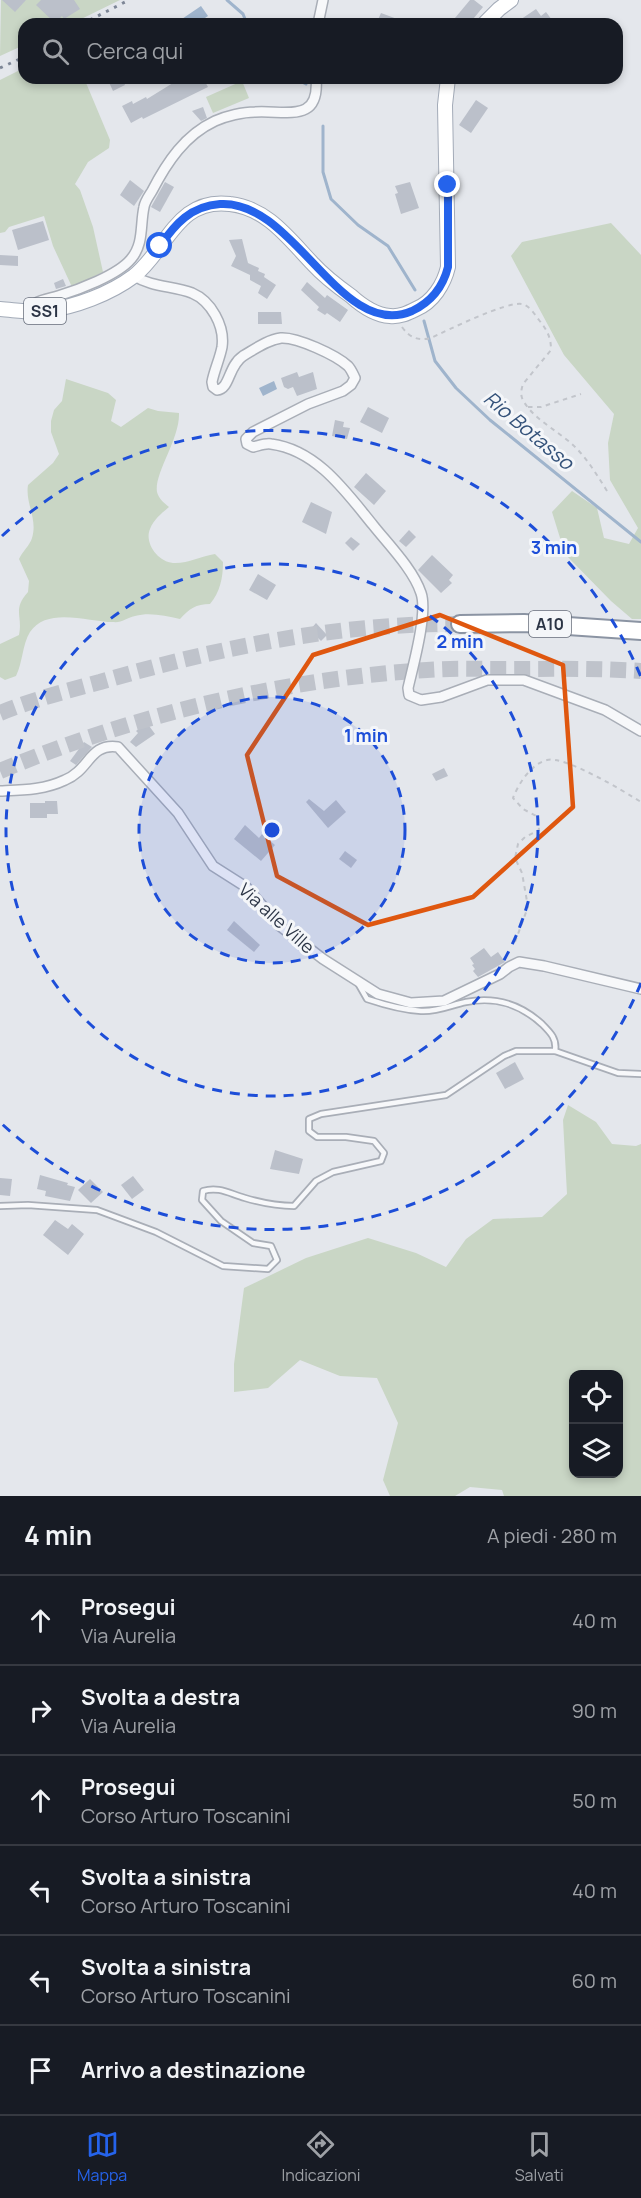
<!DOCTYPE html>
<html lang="it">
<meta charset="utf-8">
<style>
body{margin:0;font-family:Manrope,sans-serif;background:#20242c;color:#f1f3f6}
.controls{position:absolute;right:18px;bottom:18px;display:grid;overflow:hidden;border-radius:12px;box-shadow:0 3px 9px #0003}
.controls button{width:54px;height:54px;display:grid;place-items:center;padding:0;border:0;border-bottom:2px solid #363941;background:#171b24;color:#f1f3f6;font:30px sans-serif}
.stop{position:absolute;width:18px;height:18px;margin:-14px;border:4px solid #2563eb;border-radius:50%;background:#fff}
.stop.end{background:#2563eb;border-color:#fff;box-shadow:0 2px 6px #0008}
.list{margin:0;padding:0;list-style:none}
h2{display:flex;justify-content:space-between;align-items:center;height:78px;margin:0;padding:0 24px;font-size:26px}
h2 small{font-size:20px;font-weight:400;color:#9ea1a6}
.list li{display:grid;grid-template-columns:39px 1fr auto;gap:18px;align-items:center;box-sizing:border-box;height:90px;padding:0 24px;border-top:2px solid #363941}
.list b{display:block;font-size:22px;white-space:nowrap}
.list p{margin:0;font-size:20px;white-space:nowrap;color:#9ea1a6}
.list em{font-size:20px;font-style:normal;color:#9ea1a6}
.icon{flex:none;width:33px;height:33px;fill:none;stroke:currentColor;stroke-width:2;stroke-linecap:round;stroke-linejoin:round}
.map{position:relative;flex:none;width:641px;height:1496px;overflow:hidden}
.search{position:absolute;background:#171b24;box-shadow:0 3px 9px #0003;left:18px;right:18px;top:18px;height:66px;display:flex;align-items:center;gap:15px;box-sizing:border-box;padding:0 21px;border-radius:18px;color:#9ea1a6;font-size:22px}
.sheet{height:618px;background:#171b24}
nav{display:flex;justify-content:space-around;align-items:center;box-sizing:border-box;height:84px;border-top:2px solid #363941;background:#171b24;font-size:16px;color:#9ea1a6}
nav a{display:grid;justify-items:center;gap:3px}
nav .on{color:#2563eb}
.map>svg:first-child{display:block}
</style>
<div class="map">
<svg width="641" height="1496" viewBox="0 0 641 1496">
<rect width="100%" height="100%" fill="#e4e7ec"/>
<!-- green -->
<g fill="#c9d6c5" fill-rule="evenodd">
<path d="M 1,0 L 120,0 L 71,24 L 24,24 L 24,45 L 0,56 Z"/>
<path d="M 24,68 L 24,78 L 84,78 L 110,140 L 109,148 L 88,162 L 75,184 L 80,190 L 93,227 L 103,272 L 72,287 L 53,246 L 44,216 L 9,227 L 5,232 L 0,233 L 0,80 Z"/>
<path d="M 242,81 L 249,98 L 213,113 L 206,97 Z"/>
<path d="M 611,223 L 641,255 L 641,619 L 632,619 L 611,601 L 565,554 L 552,512 L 572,491 L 597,508 L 604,538 L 629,544 L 638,528 L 610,480 L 608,443 L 614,414 L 564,355 L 511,256 L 522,242 Z"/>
<path d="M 66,379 L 108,393 L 116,400 L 111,421 L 121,427 L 148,408 L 158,411 L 179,413 C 180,439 154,473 157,492 C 159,499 163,502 169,507 C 162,513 154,519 150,529 C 144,543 158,562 173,563 C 187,564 201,556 215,554 L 223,562 C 223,578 220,592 210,604 C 196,604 189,609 180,619 C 165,616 150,612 135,616 C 126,618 122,623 113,622 C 89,622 47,606 30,632 C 22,645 23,662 16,676 L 5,680 L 0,677 L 0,644 L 19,635 C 23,615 12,610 28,592 L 29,581 L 19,559 C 22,552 30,545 32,538 C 38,519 25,503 28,485 L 53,463 L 59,454 L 51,432 L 51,421 L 54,410 L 62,401 Z"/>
<path d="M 568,1105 L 596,1122 L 612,1144 L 636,1146 L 641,1144 L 641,1496 L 504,1496 L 502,1490 L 470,1487 L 455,1496 L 390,1496 L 383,1480 L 398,1423 L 377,1378 L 340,1376 L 300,1360 L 268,1388 L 234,1392 L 234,1364 L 244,1288 L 306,1258 L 368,1238 L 416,1253 L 446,1267 L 466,1239 L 493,1219 L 542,1217 L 567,1194 L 563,1120 ZM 574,1374 L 618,1374 L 618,1474 L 574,1474 Z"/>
</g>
<!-- water -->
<g fill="#9fb4cc">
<path d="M 201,6 L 208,16 L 196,24 L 181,24 L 179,21 Z"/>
<path d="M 274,381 L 277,389 L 263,396 L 259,388 Z"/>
</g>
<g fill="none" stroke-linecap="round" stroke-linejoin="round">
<!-- stream -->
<g stroke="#9fb4cc" stroke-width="3">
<path d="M 227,0 L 243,14 L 247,24"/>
<path d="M 294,78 L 306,84"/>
<path d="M 323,126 L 323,172 L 331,199 L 358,225 L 388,246 L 415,290"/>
<path d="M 424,321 L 435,361 L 456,388 L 490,420 L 641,542"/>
</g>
</g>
<!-- building -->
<g fill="#bbc0ca">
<path d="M 2,0 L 26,0 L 15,12 Z"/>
<path d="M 41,0 L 74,0 L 80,9 L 64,19 L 62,16 L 55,23 L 36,5 Z"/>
<path d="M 470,0 L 474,0 L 483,7 L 469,24 L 450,24 Z"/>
<path d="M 536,9 L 541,16 L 546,12 L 555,24 L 514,24 Z"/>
<path d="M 381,13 L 408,23 L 408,24 L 376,24 Z"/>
<path d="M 107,78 L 122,78 L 125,85 L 113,91 Z"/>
<path d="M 181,78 L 203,78 L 208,87 L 143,119 L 142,117 L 131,123 L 122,106 L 132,101 L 133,104 L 146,97 L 147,99 Z"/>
<path d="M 476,100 L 488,108 L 471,133 L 459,125 Z"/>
<path d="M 203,107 L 207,118 L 201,121 L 192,111 Z"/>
<path d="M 130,180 L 144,191 L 134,206 L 120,195 Z"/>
<path d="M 165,182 L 174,187 L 160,212 L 151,207 Z"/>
<path d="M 410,182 L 419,208 L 401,214 L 395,194 L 398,193 L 395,186 Z"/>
<path d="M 43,221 L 49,240 L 18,250 L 12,230 Z"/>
<path d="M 242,239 L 248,263 L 259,268 L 258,271 L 265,274 L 264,277 L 276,285 L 267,299 L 258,293 L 261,286 L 250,280 L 250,275 L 231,266 L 236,256 L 229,240 Z"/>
<path d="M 0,255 L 18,256 L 18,266 L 0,265 Z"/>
<path d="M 63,279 L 66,286 L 56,289 L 54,283 Z"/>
<path d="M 307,282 L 325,298 L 327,295 L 348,310 L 340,322 L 327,313 L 325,315 L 317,310 L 319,307 L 301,290 Z"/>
<path d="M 258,312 L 281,312 L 282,324 L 258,324 Z"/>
<path d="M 297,372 L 299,377 L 313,372 L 317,389 L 297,396 L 293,387 L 288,389 L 284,387 L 281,378 Z"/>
<path d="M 368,407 L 389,418 L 382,433 L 360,422 Z"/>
<path d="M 335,420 L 344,422 L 343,427 L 350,428 L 347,439 L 332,436 Z"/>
<path d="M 366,473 L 386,491 L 374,505 L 354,487 Z"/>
<path d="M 311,502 L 332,512 L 326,534 L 302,522 Z"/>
<path d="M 409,530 L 416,537 L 406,547 L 399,541 Z"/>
<path d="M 351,537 L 360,544 L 353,551 L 345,543 Z"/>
<path d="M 432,555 L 453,575 L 449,580 L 452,583 L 441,593 L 418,570 Z"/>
<path d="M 258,574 L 276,585 L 267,600 L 249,590 Z"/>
<path d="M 316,623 L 327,635 L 321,641 L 310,630 Z"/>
<path d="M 147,723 L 155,734 L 136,747 L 130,742 L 138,733 L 136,731 Z"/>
<path d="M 84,742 L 92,747 L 76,765 L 70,761 Z"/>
<path d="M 444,768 L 448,776 L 436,781 L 432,774 Z"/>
<path d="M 309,799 L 324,811 L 336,800 L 346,812 L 328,828 L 306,802 Z"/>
<path d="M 45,801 L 57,801 L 58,814 L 47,814 L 47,818 L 30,818 L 30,803 L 45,803 Z"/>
<path d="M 245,825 L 259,838 L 262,834 L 275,845 L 261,861 L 234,839 Z"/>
<path d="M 345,851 L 357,860 L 351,868 L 339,859 Z"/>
<path d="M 234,921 L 260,945 L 254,952 L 227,930 Z"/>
<path d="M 484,948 L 491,957 L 498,952 L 505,962 L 478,977 L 473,971 L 475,969 L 472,965 L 474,964 L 470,958 Z"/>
<path d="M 515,1062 L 524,1079 L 505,1089 L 496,1073 Z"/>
<path d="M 275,1150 L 303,1159 L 299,1174 L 270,1169 Z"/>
<path d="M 40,1175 L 68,1183 L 67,1185 L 75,1187 L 70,1201 L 45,1196 L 46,1191 L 37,1189 Z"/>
<path d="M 133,1176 L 144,1190 L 132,1199 L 121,1185 Z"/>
<path d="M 0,1178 L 12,1179 L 10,1196 L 0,1195 Z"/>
<path d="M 90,1179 L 103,1192 L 91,1203 L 78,1190 Z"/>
<path d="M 55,1220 L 68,1229 L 72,1224 L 84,1234 L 68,1255 L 43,1235 Z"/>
</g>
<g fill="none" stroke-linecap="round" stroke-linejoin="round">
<!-- motorway-tunnel -->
<g stroke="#bfc3cb" stroke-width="16" stroke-dasharray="16 8" stroke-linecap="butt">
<path d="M 0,713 C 32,700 66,691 100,682 C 216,648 338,623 460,624"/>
<path d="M 0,771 C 134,715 282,679 427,670 C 453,668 479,669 505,669 C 550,669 595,668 641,671"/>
</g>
<!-- service casing -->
<g stroke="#a9aeb7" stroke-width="8">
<g id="service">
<path d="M 555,1051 L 618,1073 L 641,1074"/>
<path d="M 0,1206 L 28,1205 L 97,1210 L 156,1232 L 223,1266 L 268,1269 L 277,1260 L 271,1246 L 253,1243 L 221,1221 L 202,1200 L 203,1191 C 219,1186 230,1194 245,1198 C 262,1203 277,1206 294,1206 L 316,1181 L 333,1172 L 381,1161 L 384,1153 L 374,1141 L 346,1137 L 317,1137 L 309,1131 L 309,1119 L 321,1114 L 446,1095 L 504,1056 L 516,1051 L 555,1051 C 557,1039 551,1033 542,1024 C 520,1004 496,996 466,1002 C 451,1005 438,1012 421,1011 C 403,1010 385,1005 367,999 L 359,985"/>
</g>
</g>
<!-- minor casing -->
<g stroke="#a9aeb7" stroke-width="12">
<g id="minor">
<path d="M 318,24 L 323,0"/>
<path d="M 134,276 C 152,287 173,286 192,293 C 211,301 225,326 222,347 C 220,358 214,371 212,382 L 213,387 L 217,390 C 230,389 228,366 243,356 C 255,349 267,340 281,338 C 297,337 336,355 348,366 C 351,369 353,374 355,378 L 351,385 L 343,391 L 308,404 L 253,432 L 246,439 L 247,444 L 253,447 C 258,446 265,443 271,444 C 317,450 346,492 373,525 C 388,544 413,569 421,593 C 428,613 413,666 408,688 L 409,695 L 421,700 L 441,697 L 487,680 L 524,680 L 605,710 L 641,731"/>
<path d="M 33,311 C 34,307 33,306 36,303 C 42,299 52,298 58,296 C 78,290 118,275 131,259 C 144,244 140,225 144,207 C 145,201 149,196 152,191 C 167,162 185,135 215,121 C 226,116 243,112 255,112 C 286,110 320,124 316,78"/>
<path d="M 0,791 C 23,790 44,790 65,780 C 90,770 89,743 118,747 L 178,813 L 213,866 L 246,887 L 280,926 L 323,959 L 378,994 L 411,1003 L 444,1001 L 500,974 L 509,967 L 519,962 L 544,966 L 641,989"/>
</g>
</g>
<!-- primary casing -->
<g stroke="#a3abb8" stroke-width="16">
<g id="primary">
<path d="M 484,24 L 499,9 L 511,0"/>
<path d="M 0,309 C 15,310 30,313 45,311 C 75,307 110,294 134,276 C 167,250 177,197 230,204 C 267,208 289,239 313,264 C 324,276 337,286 351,296 C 362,306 375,315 390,316 C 400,317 408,313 416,309 C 433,302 444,284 448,267 L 445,105 L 448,78"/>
</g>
</g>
<!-- motorway casing -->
<g stroke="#8b94a3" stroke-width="20">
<path id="motorway" d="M 460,624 L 524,623 L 641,631"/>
</g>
<!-- path -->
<g stroke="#c2c5cb" stroke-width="2" stroke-dasharray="4.5 4.5" stroke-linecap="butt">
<path d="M 402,327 C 410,338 418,341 431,338 C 448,330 507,301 522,304 C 530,306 535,315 539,320 C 547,330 551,337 551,350 L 523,384 C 521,390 520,396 524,402 C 535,420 558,431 573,445 C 588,459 598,477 609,494"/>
<path d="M 528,407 L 541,407 L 581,394"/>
<path d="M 515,942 L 528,907 L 522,873 L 515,858 L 518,844 L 525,837 L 539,830 L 538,817 L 523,809 L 513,798 C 519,783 531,764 547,760 C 564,755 625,792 641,802"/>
</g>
<!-- service -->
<use href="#service" stroke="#f7f8fa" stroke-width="4.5"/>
<!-- minor -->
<use href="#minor" stroke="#f7f8fa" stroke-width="9"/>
<!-- primary -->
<use href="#primary" stroke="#fff" stroke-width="14"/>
<!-- motorway -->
<use href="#motorway" stroke="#fff" stroke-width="16"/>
<!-- rail -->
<g stroke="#7d8696" stroke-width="3" stroke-dasharray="3 6" stroke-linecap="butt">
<path d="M 82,24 L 129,0"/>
<path d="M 0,68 L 24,57"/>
</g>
</g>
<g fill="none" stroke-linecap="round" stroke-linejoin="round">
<!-- route -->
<path stroke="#2563eb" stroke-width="8" d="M 160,246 C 175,224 191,206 220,204 C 294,199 341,342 412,311 C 431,302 443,287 448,267 L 448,185"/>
</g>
<!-- marked area -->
<path fill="none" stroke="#df570f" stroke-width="4.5" stroke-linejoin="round" d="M 440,615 L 563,665 L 573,807 L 473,897 L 368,925 L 277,876 L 247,755 L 313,655 Z"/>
<!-- distance rings -->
<circle cx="272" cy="830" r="133" fill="#1d4ed8" fill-opacity=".12"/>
<g fill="none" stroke="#1d4ed8" stroke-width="3" stroke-dasharray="10 8">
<circle cx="272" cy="830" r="133"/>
<circle cx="272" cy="830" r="266"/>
<path d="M641 983A399 399 0 0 1 2 1124M2 536A399 399 0 0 1 641 677"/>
</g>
<g text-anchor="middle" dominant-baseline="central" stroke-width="6" stroke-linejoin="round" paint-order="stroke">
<!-- shield labels -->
<g fill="#f4f6f9" stroke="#676e7b" stroke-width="1.5">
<rect x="24" y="298" width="42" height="26" rx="4.5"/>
<rect x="529" y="611" width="42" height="26" rx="4.5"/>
</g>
<g font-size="16" font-weight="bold" fill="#2b3445">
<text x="45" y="311">SS1</text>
<text x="550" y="624">A10</text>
</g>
<!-- street labels -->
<g font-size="18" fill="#2b3445" stroke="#f4f6f9">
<text transform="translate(277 918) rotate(42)">Via alle Ville</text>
</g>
<!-- water labels -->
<g font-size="20" font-style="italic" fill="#34527a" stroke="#f4f6f9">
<text transform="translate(529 430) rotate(40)">Rio Botasso</text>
</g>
</g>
<circle cx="272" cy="830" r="9" fill="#1d4ed8" stroke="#f4f6f9" stroke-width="3"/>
<g font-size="18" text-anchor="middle" font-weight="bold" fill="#1d4ed8" stroke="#f4f6f9" stroke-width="6" stroke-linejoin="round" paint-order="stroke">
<text x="554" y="554">3 min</text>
<text x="460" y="648">2 min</text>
<text x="366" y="742">1 min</text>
</g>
</svg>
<div class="controls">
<button><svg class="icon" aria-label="locate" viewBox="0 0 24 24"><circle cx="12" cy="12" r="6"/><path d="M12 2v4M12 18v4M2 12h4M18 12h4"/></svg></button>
<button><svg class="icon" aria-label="layers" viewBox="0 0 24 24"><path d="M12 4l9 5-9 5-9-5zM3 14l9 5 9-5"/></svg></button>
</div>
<div class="stop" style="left:160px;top:246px"></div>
<div class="stop end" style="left:448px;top:185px"></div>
<div class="search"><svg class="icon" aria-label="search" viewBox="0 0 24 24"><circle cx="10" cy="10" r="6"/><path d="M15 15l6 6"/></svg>Cerca qui</div>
</div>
<section class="sheet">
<h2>4 min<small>A piedi · 280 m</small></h2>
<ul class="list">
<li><svg class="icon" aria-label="ahead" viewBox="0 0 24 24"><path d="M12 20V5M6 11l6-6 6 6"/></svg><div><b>Prosegui</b><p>Via Aurelia</p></div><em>40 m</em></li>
<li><svg class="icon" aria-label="right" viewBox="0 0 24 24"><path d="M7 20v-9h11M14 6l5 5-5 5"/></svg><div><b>Svolta a destra</b><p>Via Aurelia</p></div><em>90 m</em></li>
<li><svg class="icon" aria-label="ahead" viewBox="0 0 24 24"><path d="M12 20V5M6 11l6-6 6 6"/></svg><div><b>Prosegui</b><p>Corso Arturo Toscanini</p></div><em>50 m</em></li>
<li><svg class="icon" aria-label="left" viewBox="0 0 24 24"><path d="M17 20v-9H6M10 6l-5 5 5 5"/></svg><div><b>Svolta a sinistra</b><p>Corso Arturo Toscanini</p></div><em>40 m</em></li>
<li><svg class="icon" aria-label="left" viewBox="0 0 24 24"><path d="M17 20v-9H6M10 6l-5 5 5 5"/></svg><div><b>Svolta a sinistra</b><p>Corso Arturo Toscanini</p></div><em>60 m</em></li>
<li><svg class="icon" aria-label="arrive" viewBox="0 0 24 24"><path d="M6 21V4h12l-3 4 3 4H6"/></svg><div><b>Arrivo a destinazione</b></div></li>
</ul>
</section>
<nav>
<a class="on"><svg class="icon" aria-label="map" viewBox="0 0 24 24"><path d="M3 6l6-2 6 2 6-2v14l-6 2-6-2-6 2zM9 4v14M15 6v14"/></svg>Mappa</a>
<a><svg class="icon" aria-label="directions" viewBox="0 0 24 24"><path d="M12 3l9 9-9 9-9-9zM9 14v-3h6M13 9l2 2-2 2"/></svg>Indicazioni</a>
<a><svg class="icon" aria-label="saved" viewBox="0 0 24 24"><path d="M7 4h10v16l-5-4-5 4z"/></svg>Salvati</a>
</nav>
